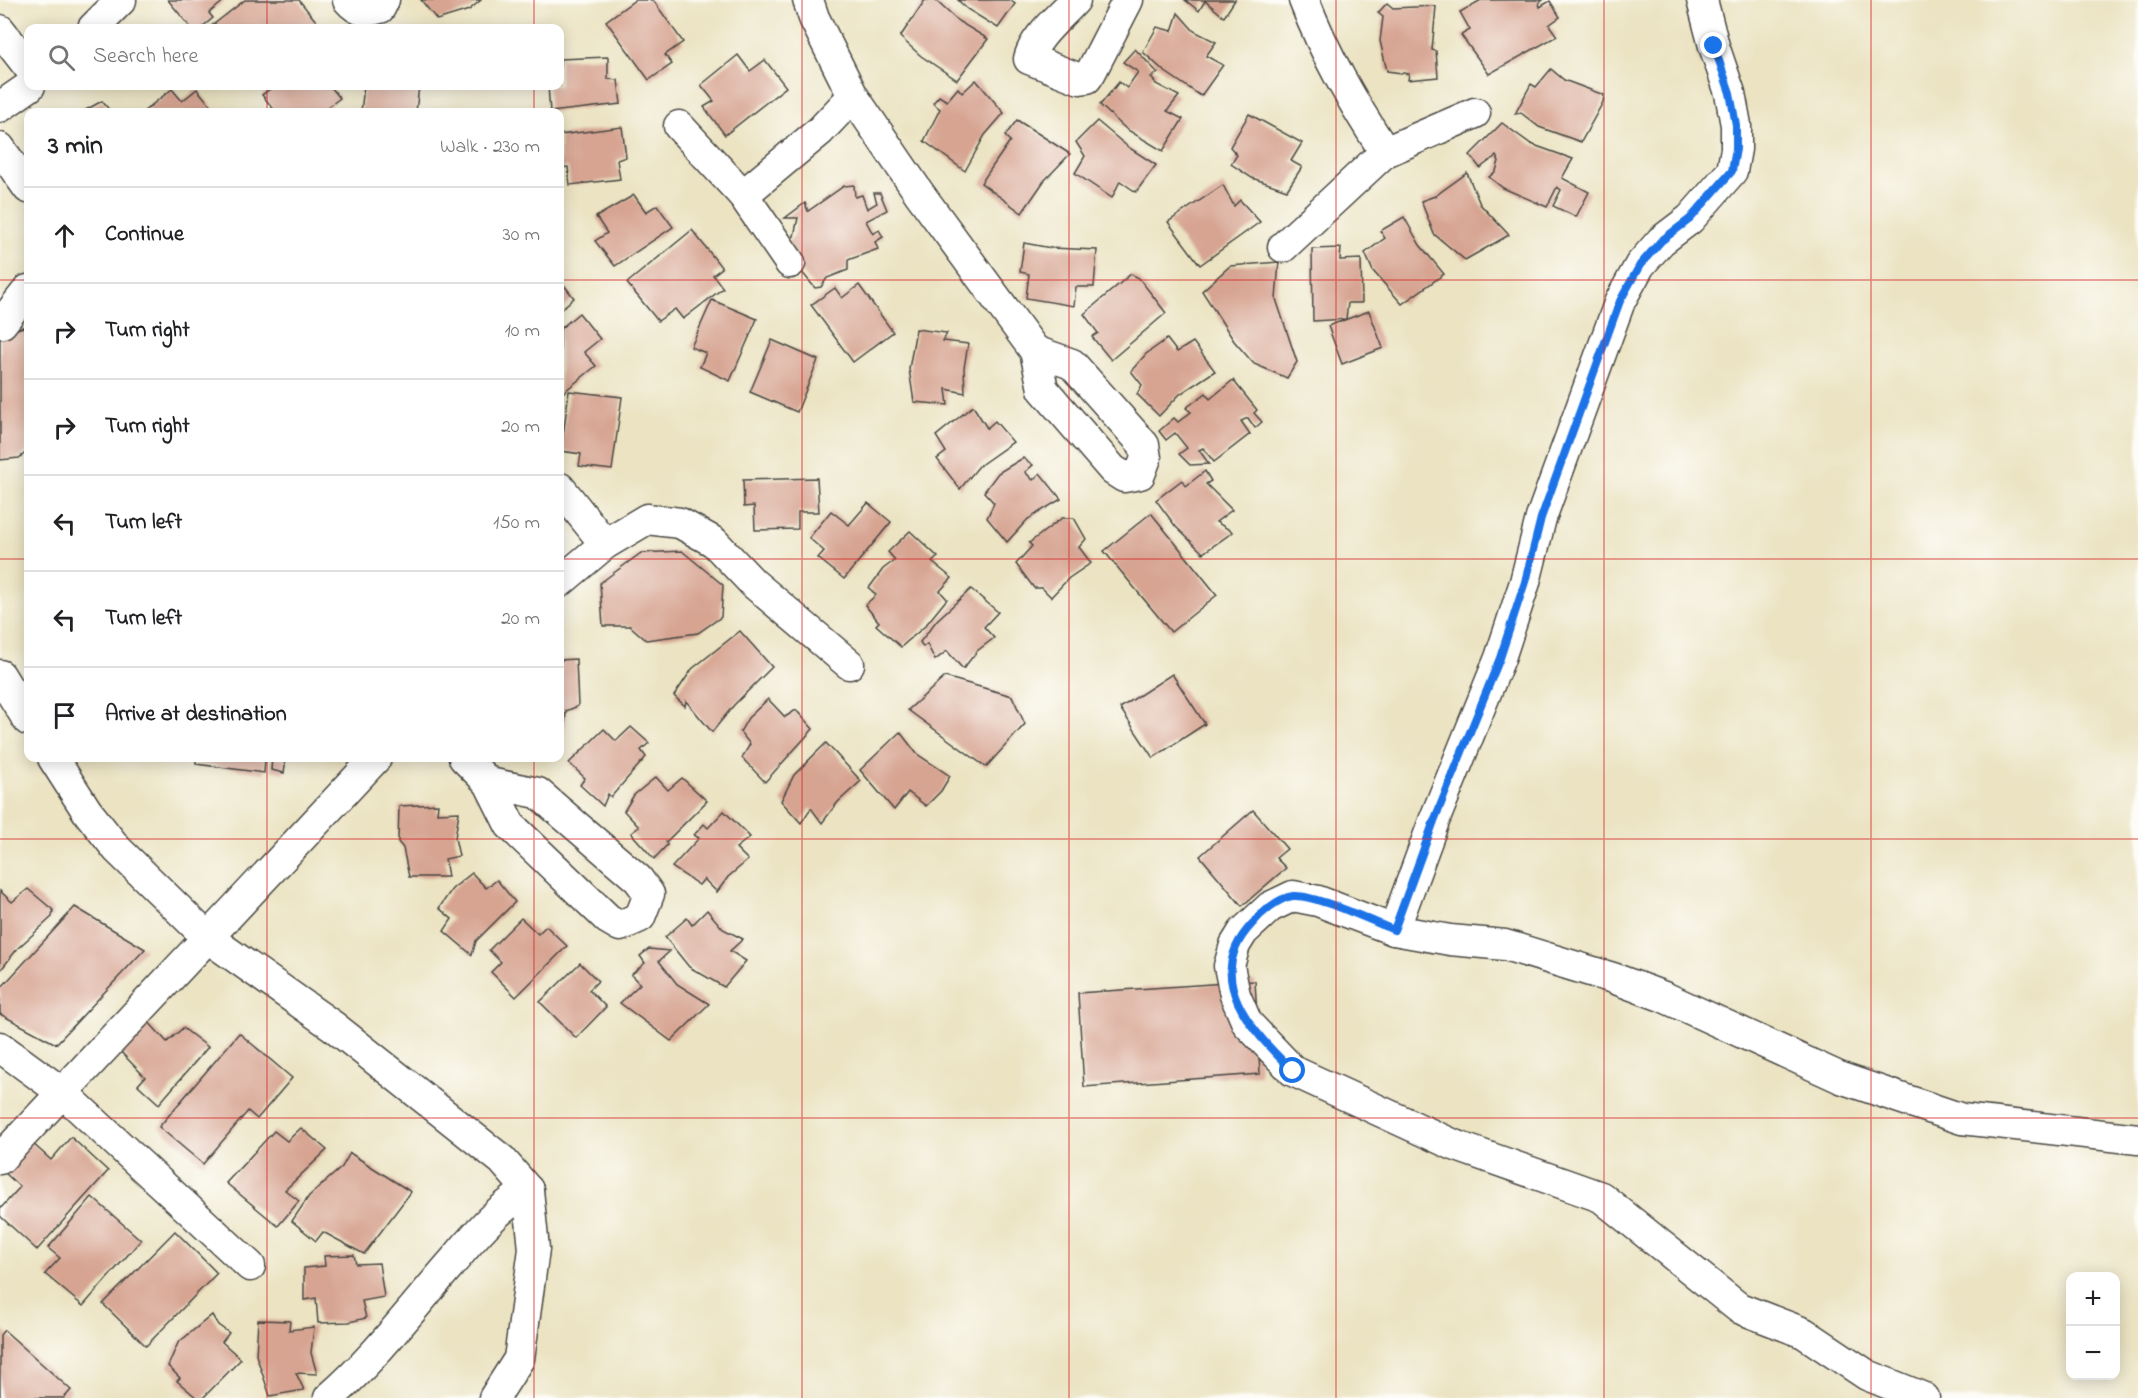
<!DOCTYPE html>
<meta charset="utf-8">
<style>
body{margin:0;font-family:"Indie Flower",sans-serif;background:#f2f2f2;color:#202124}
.controls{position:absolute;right:18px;bottom:18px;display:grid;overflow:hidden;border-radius:12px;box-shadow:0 3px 15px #0003}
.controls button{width:54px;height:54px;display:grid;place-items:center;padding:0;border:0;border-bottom:2px solid #e0e0e0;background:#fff;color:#202124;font:30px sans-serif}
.stop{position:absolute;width:18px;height:18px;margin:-14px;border:4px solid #1a73e8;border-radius:50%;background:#fff}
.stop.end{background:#1a73e8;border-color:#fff;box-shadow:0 2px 6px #0008}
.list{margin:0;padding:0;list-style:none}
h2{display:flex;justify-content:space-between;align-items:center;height:78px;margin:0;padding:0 24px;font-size:26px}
h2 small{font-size:20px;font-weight:400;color:#757577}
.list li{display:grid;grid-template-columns:39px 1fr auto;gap:18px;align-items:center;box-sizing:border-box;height:96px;padding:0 24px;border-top:2px solid #e0e0e0}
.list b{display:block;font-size:22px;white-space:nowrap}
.list em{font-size:20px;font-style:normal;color:#757577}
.icon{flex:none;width:33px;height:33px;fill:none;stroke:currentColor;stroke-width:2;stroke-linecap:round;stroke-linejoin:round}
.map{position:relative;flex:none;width:2138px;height:1398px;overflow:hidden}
.search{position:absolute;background:#fff;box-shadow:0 3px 15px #0003;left:24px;top:24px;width:540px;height:66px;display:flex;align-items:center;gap:15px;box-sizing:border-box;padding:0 21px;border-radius:12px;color:#757577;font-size:22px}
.panel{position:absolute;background:#fff;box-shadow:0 3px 15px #0003;left:24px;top:108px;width:540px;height:654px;border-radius:12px}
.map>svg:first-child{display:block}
</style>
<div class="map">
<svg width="2138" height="1398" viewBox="0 0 2138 1398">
<rect width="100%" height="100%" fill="#fdfcf7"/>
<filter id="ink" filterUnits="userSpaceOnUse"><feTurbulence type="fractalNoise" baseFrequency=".0167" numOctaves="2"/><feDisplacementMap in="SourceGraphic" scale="12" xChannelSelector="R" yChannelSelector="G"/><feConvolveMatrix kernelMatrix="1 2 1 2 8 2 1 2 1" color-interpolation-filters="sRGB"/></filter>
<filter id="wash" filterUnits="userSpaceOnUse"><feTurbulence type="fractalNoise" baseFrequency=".008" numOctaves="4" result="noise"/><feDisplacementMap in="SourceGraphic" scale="24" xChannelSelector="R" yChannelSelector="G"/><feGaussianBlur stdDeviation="1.35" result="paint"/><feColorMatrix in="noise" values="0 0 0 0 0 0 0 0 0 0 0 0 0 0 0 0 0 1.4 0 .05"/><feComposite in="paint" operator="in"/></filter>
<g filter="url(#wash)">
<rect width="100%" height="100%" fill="#ebe3c2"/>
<g id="blocks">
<!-- building -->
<g fill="#d7a492">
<path d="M 168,0 L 225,0 L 209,13 L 213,18 L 201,28 L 191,28 Z"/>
<path d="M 245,0 L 299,0 L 320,26 L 317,28 L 209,28 Z"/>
<path d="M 421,0 L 481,0 L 469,10 L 437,20 Z"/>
<path d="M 635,0 L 653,0 L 683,42 L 665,55 L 672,64 L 649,80 L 606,21 Z"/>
<path d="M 925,0 L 935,0 L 958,21 L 988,39 L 957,80 L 921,56 L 900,37 Z"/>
<path d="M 958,0 L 1010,0 L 1015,4 L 998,28 L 967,9 Z"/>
<path d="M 1185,0 L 1235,0 L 1224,17 L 1205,1 L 1199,11 Z"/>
<path d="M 1481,0 L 1543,0 L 1539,3 L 1540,7 L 1550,1 L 1560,17 L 1549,25 L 1557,36 L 1489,74 L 1461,35 L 1470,30 L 1460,12 Z"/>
<path d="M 1387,3 L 1393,8 L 1436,6 L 1432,50 L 1436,51 L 1438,77 L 1408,80 L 1409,74 L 1387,71 L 1380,41 L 1383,17 L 1378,13 Z"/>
<path d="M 1178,13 L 1194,31 L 1216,42 L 1206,56 L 1223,65 L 1201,96 L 1164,71 L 1143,52 L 1157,27 L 1172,31 Z"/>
<path d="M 1135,49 L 1158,73 L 1151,77 L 1156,84 L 1179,96 L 1167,111 L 1183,119 L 1163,151 L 1126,129 L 1100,105 L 1119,82 L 1127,88 L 1138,72 L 1123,62 Z"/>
<path d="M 738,55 L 750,71 L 765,60 L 786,87 L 725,135 L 704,107 L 714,101 L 701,85 Z"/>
<path d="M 608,57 L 608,79 L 618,80 L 621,104 L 550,112 L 548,86 L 560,86 L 560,59 Z"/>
<path d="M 1551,69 L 1564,80 L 1604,95 L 1603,102 L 1581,142 L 1539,127 L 1521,113 L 1515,114 L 1531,84 L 1536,87 Z"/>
<path d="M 976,80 L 1004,113 L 985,135 L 965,171 L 924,141 L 940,109 L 933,103 L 939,96 L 947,101 L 958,88 L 962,93 Z"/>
<path d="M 274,86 L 330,86 L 340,98 L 322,112 L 276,112 L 262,95 Z"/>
<path d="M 364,86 L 419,86 L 416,112 L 361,112 Z"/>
<path d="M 172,89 L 182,101 L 197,89 L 216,112 L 143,112 Z"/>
<path d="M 102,101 L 111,112 L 82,112 Z"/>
<path d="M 1249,114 L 1302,143 L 1291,161 L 1302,167 L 1287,190 L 1252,178 L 1231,164 L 1237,155 L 1230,147 Z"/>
<path d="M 1017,120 L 1070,154 L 1044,181 L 1022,213 L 981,183 L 1010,141 L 1005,136 Z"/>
<path d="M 1097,121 L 1128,147 L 1156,165 L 1136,192 L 1120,181 L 1112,198 L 1075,173 L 1085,156 L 1076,142 Z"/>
<path d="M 1502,123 L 1531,144 L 1573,159 L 1562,178 L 1589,192 L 1576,217 L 1553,206 L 1561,190 L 1557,187 L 1547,207 L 1503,188 L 1489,177 L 1496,171 L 1499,161 L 1496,156 L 1480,168 L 1470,155 Z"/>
<path d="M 622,127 L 626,157 L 617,160 L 620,179 L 570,185 L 568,167 L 560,168 L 560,135 Z"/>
<path d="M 1467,173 L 1480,204 L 1509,235 L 1465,260 L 1434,234 L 1421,201 L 1435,196 Z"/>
<path d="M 854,185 L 855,197 L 862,195 L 867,209 L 877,203 L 874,193 L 880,193 L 887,210 L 866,221 L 873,234 L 879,230 L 883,237 L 875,242 L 878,249 L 848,260 L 848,270 L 827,278 L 821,287 L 815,288 L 782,248 L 794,236 L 798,218 L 785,218 L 805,203 L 808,211 L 844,186 Z"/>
<path d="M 1223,185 L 1234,206 L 1240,200 L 1260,222 L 1200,265 L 1168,222 Z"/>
<path d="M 634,195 L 646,212 L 657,205 L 673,227 L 615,266 L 595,241 L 607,233 L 596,217 Z"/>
<path d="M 1404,217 L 1420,245 L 1444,274 L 1402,304 L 1373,271 L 1365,253 L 1385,238 L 1380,231 Z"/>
<path d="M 692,230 L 722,268 L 713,275 L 723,288 L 683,319 L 675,309 L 658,321 L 627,283 Z"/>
<path d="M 1024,243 L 1051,248 L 1097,250 L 1094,287 L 1076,287 L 1074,306 L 1026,298 L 1029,274 L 1020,272 Z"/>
<path d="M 1341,248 L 1340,260 L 1361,259 L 1362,303 L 1348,303 L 1346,319 L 1313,321 L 1312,249 Z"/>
<path d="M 1279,262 L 1276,299 L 1297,362 L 1287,378 L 1254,364 L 1234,341 L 1202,291 L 1230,266 Z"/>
<path d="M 1131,274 L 1139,278 L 1166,313 L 1111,360 L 1092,337 L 1098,333 L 1084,314 Z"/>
<path d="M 560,280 L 574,298 L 560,310 Z"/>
<path d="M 859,285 L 893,332 L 853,362 L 811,305 L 835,288 L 842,298 Z"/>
<path d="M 712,300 L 757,319 L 730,381 L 700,367 L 706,353 L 691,347 Z"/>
<path d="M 1369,311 L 1383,348 L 1342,364 L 1328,326 Z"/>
<path d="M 579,313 L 600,339 L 584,352 L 596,366 L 560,395 L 560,329 Z"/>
<path d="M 23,327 L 28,334 L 28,451 L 19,458 L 0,460 L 0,335 Z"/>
<path d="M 916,329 L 947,333 L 943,341 L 968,344 L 964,368 L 965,393 L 946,389 L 948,405 L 914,402 L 909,369 Z"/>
<path d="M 1167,339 L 1177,352 L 1193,342 L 1215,371 L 1180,394 L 1159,416 L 1137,394 L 1142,385 L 1131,371 L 1146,354 Z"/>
<path d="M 772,340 L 818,360 L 797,412 L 750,392 Z"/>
<path d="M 1233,380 L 1257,410 L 1254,413 L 1262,422 L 1255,428 L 1248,418 L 1241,421 L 1250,434 L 1214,462 L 1203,448 L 1199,450 L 1209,464 L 1190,465 L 1179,454 L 1187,448 L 1175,433 L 1166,440 L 1159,431 L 1174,418 L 1178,422 L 1191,412 L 1186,408 L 1206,393 L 1210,399 Z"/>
<path d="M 569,391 L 622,397 L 612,470 L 579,466 L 581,454 L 561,451 Z"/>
<path d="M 973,406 L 987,428 L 995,421 L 1013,442 L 979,466 L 960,489 L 937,459 L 946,452 L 936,436 Z"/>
<path d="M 1023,458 L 1033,465 L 1025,472 L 1033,480 L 1040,473 L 1061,499 L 1028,519 L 1007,542 L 987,518 L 994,503 L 984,492 L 998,473 Z"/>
<path d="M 1205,471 L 1211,481 L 1206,484 L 1232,510 L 1216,522 L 1233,532 L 1203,553 L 1176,527 L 1156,500 L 1182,480 L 1186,486 Z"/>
<path d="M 817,478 L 819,512 L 798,512 L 798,529 L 755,530 L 754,506 L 744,507 L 743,480 Z"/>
<path d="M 868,503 L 891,522 L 844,579 L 818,558 L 824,551 L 809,538 L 831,511 L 849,525 Z"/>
<path d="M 1151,513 L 1217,595 L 1171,632 L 1104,551 Z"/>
<path d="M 1062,518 L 1074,518 L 1086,539 L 1079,547 L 1091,563 L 1069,578 L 1051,597 L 1042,588 L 1034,588 L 1016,564 L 1032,546 L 1029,543 Z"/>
<path d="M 910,531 L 938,557 L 932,562 L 952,578 L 940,591 L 947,599 L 925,626 L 901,647 L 876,625 L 879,622 L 865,605 L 876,595 L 869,588 L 883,569 L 895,560 L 888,552 Z"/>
<path d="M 682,551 L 723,585 L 721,617 L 698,633 L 646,640 L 630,626 L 603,626 L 600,583 L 641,553 Z"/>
<path d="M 971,589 L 998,612 L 984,627 L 994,638 L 977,651 L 963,669 L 947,651 L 935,660 L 927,644 L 923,647 L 920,642 L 937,620 Z"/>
<path d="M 740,631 L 772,667 L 734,705 L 712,732 L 686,701 L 685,706 L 674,696 L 692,669 Z"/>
<path d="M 576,659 L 578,706 L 566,711 L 564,739 L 560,740 L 560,660 Z"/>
<path d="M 1172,674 L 1205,724 L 1153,758 L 1120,708 Z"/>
<path d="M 945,677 L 1012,696 L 1025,724 L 986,767 L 908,710 Z"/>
<path d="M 768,699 L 785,717 L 796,710 L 813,729 L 765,782 L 742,758 L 750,744 L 740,732 L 748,718 Z"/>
<path d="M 631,727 L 649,743 L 641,750 L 646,757 L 611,797 L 608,794 L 603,806 L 580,785 L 585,778 L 569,763 L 604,729 L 616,741 Z"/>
<path d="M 900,732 L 917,754 L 950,776 L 941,791 L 926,806 L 908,792 L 894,810 L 860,770 Z"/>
<path d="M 826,743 L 861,781 L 838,802 L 822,823 L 811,808 L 801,823 L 781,801 L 794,775 Z"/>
<path d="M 196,758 L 265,758 L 264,773 L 196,764 Z"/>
<path d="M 272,758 L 286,758 L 284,773 L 271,770 Z"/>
<path d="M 656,777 L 668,790 L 682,778 L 707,801 L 666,842 L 667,845 L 654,859 L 631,833 L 639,827 L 624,811 L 634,795 Z"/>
<path d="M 438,804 L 437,813 L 459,812 L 455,838 L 459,856 L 445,859 L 448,877 L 409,877 L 403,848 L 398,842 L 399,806 Z"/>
<path d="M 1253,810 L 1287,849 L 1276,858 L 1286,868 L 1242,906 L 1200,856 Z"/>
<path d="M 724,811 L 750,837 L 736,848 L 748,860 L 728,877 L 717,892 L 704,879 L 699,885 L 672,867 L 699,838 L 694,835 L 704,824 L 708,828 Z"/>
<path d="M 472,873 L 486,888 L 497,880 L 515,902 L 476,941 L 472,955 L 444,931 L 452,919 L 439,908 L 452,889 Z"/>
<path d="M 28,889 L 53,910 L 52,917 L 18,948 L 0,971 L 0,891 L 12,902 Z"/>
<path d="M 75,907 L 145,949 L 56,1044 L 0,1014 L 0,989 Z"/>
<path d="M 707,910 L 723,929 L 743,939 L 730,951 L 746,961 L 724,987 L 689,967 L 665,937 L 687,918 L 692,925 Z"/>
<path d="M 521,918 L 538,934 L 546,926 L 567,946 L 516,997 L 491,972 L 501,962 L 489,950 Z"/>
<path d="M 649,949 L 670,951 L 659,961 L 677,984 L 709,1004 L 671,1041 L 620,1003 L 640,984 L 631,975 L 645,963 L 640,956 Z"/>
<path d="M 580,963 L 598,981 L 589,990 L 606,1007 L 576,1038 L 540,1002 Z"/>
<path d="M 1255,981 L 1260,1074 L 1084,1087 L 1078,993 Z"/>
<path d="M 144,1017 L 167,1042 L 183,1028 L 208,1047 L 159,1104 L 138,1085 L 145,1077 L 118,1049 Z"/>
<path d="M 239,1033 L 292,1078 L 257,1119 L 248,1111 L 203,1164 L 159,1127 Z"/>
<path d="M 301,1128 L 327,1150 L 285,1190 L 299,1201 L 278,1226 L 226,1183 L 274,1131 L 287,1141 Z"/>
<path d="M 71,1137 L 108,1171 L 37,1250 L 0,1216 L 0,1209 L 20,1187 L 3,1171 L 30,1141 L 51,1160 Z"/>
<path d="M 350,1153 L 411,1192 L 364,1254 L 323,1232 L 316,1241 L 292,1221 L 309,1196 L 342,1167 Z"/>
<path d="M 92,1197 L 141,1240 L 83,1306 L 45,1274 L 60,1258 L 48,1248 Z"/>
<path d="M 175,1231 L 217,1273 L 146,1346 L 103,1304 Z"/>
<path d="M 354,1255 L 356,1264 L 379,1263 L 384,1297 L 362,1301 L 366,1318 L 349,1322 L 318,1323 L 316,1298 L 304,1300 L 304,1268 L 325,1266 L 324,1256 Z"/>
<path d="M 212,1315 L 218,1325 L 229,1333 L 222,1342 L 241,1359 L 203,1398 L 197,1398 L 177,1381 L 180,1378 L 168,1366 L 178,1343 Z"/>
<path d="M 258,1320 L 290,1321 L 289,1330 L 314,1327 L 311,1353 L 317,1374 L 296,1373 L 304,1390 L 270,1396 L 256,1355 Z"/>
<path d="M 4,1330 L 71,1390 L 64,1398 L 0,1398 L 0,1335 Z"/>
</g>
</g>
</g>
<g filter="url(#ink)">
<use href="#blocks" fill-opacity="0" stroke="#484742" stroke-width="1.5"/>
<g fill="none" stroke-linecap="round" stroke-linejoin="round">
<!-- street casing -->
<g stroke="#484742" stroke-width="33">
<g id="street">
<path d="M 348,0 C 358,12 367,12 380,8 L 384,0"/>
<path d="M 808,0 L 814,18 L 853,96 L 919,193 L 1035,351 L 1043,389 L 1113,470 L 1124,477 L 1140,474 L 1146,458 L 1144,445 L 1072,364 L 1035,351"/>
<path d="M 1075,0 C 1060,17 1034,37 1029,59 L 1080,79 L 1087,78 L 1091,72 L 1128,0"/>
<path d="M 1304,0 C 1325,55 1353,103 1385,152"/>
<path d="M 93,28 L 121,0"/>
<path d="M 0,30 L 28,66"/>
<path d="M 0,107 L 30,86"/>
<path d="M 679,126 L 743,195 L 790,263"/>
<path d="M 0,148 L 28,188"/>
<path d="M 743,195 L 820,131 L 853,96"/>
<path d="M 1283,247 L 1385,152 L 1475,113"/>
<path d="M 2,323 L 28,290"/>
<path d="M 560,488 L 605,544"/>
<path d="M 560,582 L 605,544 L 647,519 L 680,523 L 714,542 L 753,583 L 849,664"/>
<path d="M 0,675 L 28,720"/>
<path d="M 53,758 L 87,811 L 117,849 L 208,938 L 333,1026 L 502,1160 L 528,1190 L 534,1249 L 519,1359 L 494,1398"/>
<path d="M 464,758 L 489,783 L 538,793 L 638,879 L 649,894 L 640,917 L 620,926 L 608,919 L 510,825 L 489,783"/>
<path d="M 1394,930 L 1434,821 L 1500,658 L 1525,582 L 1541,518 L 1620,301 L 1640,265 L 1661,241 L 1690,219 L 1732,171 L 1736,149 L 1736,125 L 1730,93 L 1714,46 L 1702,0"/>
<path d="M 0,1047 L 63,1093 L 250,1266"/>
<path d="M 0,1159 L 376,758"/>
<path d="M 329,1398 C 374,1359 411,1310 449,1266 C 475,1236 494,1211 528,1190"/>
<path d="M 1924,1398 L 1867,1375 L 1804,1333 L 1739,1308 L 1601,1197 L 1454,1145 L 1293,1071 L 1247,1023 L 1235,995 L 1229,966 L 1235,945 L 1243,932 L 1270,907 L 1293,896 L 1318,901 L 1394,930 L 1450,940 L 1505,945 L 1613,978 L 1664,997 L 1841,1078 L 1962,1119 L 2138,1139"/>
</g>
</g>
<!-- street -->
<use href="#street" stroke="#fff" stroke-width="30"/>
</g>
</g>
<g fill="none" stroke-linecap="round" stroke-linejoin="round" filter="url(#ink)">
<!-- route -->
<path stroke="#1a73e8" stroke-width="8" d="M 1293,1071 C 1252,1031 1201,978 1252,924 C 1261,913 1278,898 1293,896 C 1314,894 1372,921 1394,930 L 1434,821 L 1500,658 L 1525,582 L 1541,518 L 1620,301 L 1640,265 L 1661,241 L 1690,219 L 1732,171 L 1736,149 L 1736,125 L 1730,93 L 1714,46"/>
</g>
<!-- grid -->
<path fill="none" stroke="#d62828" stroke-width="1.5" stroke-opacity="0.55" d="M 267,0 L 267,28M 534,0 L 534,28M 802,0 L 802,1398M 1069,0 L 1069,1398M 1336,0 L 1336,1398M 1604,0 L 1604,1398M 1871,0 L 1871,1398M 267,86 L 267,112M 534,86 L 534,112M 0,280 L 28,280M 560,280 L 2138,280M 0,559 L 28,559M 560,559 L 2138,559M 267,758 L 267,1398M 534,758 L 534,1398M 0,839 L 2138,839M 0,1118 L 2138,1118"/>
</svg>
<div class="controls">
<button>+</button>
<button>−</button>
</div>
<div class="stop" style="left:1293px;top:1071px"></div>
<div class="stop end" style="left:1714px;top:46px"></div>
<div class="search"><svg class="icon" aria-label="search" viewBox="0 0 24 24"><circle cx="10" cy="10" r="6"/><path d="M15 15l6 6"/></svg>Search here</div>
<section class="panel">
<h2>3 min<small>Walk · 230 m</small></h2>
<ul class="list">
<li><svg class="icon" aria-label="ahead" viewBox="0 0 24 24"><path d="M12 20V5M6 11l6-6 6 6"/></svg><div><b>Continue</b></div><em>30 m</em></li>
<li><svg class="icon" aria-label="right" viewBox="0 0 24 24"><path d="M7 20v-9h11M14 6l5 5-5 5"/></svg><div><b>Turn right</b></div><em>10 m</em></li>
<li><svg class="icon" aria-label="right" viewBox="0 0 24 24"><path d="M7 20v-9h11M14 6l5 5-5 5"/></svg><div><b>Turn right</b></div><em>20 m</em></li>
<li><svg class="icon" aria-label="left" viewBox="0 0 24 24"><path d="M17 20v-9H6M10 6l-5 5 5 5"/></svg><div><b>Turn left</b></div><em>150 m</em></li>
<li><svg class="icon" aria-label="left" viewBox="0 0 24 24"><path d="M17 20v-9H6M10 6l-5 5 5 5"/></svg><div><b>Turn left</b></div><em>20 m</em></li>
<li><svg class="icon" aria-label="arrive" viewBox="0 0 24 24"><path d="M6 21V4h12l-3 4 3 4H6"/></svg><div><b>Arrive at destination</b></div></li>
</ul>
</section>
</div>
